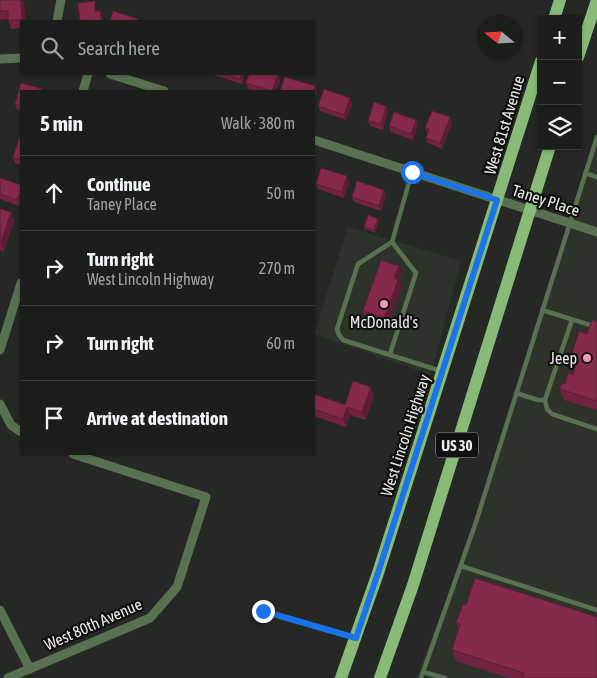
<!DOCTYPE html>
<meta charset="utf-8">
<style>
body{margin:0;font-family:"Asap Condensed",sans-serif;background:#292b29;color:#f1f3f6}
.controls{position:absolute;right:15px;top:15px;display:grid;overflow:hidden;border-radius:0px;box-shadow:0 1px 4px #0004}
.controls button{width:45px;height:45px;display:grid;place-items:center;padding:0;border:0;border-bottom:1px solid #3a3c3b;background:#1c1e1c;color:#f1f3f6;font:25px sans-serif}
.compass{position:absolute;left:477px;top:15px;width:45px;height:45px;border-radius:50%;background:#1c1e1c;box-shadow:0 1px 4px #0004;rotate:288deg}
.stop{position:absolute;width:15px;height:15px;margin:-11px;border:4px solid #1a73e8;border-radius:50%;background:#fff}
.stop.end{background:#1a73e8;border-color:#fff;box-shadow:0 1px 5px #0008}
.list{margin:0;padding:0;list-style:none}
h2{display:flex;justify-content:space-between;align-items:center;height:65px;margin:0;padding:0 20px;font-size:21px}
h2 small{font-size:16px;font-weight:400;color:#a0a2a3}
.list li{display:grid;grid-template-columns:32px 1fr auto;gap:15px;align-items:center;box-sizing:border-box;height:75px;padding:0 20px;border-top:1px solid #3a3c3b}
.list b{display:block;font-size:19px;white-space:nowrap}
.list p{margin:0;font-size:16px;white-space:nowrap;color:#a0a2a3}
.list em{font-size:16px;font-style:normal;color:#a0a2a3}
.icon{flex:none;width:28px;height:28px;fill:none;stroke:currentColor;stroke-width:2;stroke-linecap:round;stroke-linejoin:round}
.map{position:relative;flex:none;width:597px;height:678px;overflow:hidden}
.search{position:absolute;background:#1c1e1c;box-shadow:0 1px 4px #0004;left:20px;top:20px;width:295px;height:55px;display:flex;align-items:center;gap:12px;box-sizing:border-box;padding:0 18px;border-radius:0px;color:#a0a2a3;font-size:19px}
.panel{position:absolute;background:#1c1e1c;box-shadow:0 1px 4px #0004;left:20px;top:90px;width:295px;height:365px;border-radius:0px}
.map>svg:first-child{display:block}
</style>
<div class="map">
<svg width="597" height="678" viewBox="0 0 597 678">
<rect width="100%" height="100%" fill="#262825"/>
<!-- built -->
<g fill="#2d332b">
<path d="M 597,135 L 597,678 L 416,678 L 476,522 Z"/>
<path d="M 348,227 L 461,261 L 431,375 L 314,334 Z"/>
</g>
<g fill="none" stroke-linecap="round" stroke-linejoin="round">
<!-- lane -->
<g stroke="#597151" stroke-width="4.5">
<path d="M 412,172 L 392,242 L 358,264 L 337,329 L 339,335 L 343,340 L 441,371"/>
<path d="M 585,173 L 597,177"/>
<path d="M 542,310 L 597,327"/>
<path d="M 390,354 L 416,273 L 392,242"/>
<path d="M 516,393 L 538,400 L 545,400 L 572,320"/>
<path d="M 545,400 L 547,409 L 552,414 L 597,429"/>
<path d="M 461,566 L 597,610"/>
<path d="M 263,611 L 354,637"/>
<path d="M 423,672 L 445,678"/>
<path d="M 421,678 L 476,522 L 597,137"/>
</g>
<!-- street -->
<g stroke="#597151" stroke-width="9">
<path d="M 57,21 L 61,0"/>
<path d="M 0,59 L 21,58"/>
<path d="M 110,74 L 164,91"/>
<path d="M 83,91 L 88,74"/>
<path d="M 314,140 L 597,232"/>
<path d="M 0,350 L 21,283"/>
<path d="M 0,404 L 11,425 L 21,432"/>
<path d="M 0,610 L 30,669"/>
<path d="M 8,678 L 150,618 L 177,587 L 206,497 L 73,454"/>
</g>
<!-- primary -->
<g stroke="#8b7" stroke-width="12">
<path d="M 554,19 L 560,0"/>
<path d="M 578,57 L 597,0"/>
<path d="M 341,678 L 378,573 L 541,61"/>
<path d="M 380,678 L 413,585 L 550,146"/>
</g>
</g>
<!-- wall -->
<g fill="#722342">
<path d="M 0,0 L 23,0 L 24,3 L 25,21 L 21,21 L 21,28 L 11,29 L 8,19 L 0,20 Z"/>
<path d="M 211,74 L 245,74 L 242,84 Z"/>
<path d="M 278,74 L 280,80 L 276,91 L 256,91 L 248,89 L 246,83 Z"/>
<path d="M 21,83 L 42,89 L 43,91 L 21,91 L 21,111 L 17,110 L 15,104 Z"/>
<path d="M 350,98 L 352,104 L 346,120 L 320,111 L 318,106 Z"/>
<path d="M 386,106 L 388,111 L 383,130 L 370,126 L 368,121 Z"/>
<path d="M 450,117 L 452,123 L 442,149 L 428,143 L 426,138 L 428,134 L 425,128 Z"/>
<path d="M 416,120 L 418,125 L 413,140 L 391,132 L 389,126 Z"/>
<path d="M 21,133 L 21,165 L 15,163 L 13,157 Z"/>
<path d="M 0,178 L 21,185 L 19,206 L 0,199 Z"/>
<path d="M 349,182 L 344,198 L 318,189 L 316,184 Z"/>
<path d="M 386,195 L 381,211 L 354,202 L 352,197 Z"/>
<path d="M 0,209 L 14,220 L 4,252 L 0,250 Z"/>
<path d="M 379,221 L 375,233 L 365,229 L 364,227 Z"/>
<path d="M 402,274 L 399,283 L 401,288 L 387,327 L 366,319 L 363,311 Z"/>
<path d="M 597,322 L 597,410 L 564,400 L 560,389 L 573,375 L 574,371 L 570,360 L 587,334 Z"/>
<path d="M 314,394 L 345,405 L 374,395 L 366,420 L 350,415 L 346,427 L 314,416 Z"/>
<path d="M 466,605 L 597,678 L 509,678 L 456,661 L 452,650 L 459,629 L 456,623 Z"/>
</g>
<!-- shaded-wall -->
<g fill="#5d1d36">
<path d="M 21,0 L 23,0 L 24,3 L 25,21 L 23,21 L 22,20 Z"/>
<path d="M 100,11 L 102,16 L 103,21 L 101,21 Z"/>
<path d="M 241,74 L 245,74 L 242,84 L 240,79 Z"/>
<path d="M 278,74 L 280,80 L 276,91 L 272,91 Z"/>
<path d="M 315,86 L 317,92 L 314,102 L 313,91 Z"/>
<path d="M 350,98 L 352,104 L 346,120 L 344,115 Z"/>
<path d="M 386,106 L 388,111 L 383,130 L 381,124 Z"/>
<path d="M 450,117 L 452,123 L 442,149 L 440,143 Z"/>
<path d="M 416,120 L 418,125 L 413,140 L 411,134 Z"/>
<path d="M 347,176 L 349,182 L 344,198 L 342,192 Z"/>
<path d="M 21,189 L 21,200 L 19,206 L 17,200 Z"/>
<path d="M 384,190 L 386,195 L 381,211 L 379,206 Z"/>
<path d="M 11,212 L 14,220 L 4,252 L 1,243 Z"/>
<path d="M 378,219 L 379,221 L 375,233 L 374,230 Z"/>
<path d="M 399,266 L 402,274 L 399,283 L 401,288 L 387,327 L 384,318 L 394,278 Z"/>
<path d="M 371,387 L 374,395 L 366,420 L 362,412 Z"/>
<path d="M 347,407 L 350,415 L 346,427 L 343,419 Z"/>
</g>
<!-- building -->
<g fill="#85294d" stroke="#5d1d36">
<path d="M 0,0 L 21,0 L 22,20 L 8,20 L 8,11 L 0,11 Z"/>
<path d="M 95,1 L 95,11 L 100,11 L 101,21 L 80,21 L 78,3 Z"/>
<path d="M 113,11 L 138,19 L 137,21 L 110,21 Z"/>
<path d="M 225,74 L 241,74 L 240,79 Z"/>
<path d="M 249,74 L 278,74 L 272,91 L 246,83 Z"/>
<path d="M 285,77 L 315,86 L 313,91 L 280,91 Z"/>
<path d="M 21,83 L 42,89 L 42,91 L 21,91 L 21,106 L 15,104 Z"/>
<path d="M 324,89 L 350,98 L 344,115 L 318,106 Z"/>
<path d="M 374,102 L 386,106 L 381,124 L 368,121 Z"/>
<path d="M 432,111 L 450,117 L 440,143 L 426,138 L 429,129 L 425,128 Z"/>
<path d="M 394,112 L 416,120 L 411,134 L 389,126 Z"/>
<path d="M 21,133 L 21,160 L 13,157 Z"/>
<path d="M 321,168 L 347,176 L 342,192 L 316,184 Z"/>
<path d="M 0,178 L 21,185 L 21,189 L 17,200 L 0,194 Z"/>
<path d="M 357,181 L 384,190 L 379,206 L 352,197 Z"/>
<path d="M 0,209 L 11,212 L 1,243 L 0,243 Z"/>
<path d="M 368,215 L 378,219 L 374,230 L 364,227 Z"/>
<path d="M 381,260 L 399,266 L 394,278 L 398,280 L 384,318 L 363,311 Z"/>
<path d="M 592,320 L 597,322 L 597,401 L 560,389 L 562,383 L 565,384 L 568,373 L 573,375 L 577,362 L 570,360 L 579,331 L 587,334 Z"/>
<path d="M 353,381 L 371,387 L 362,412 L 347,407 L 343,419 L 314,409 L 314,394 L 345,405 Z"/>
<path d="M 475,578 L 597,617 L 597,678 L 522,678 L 524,673 L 452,650 L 460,624 L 456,623 L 463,604 L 466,605 Z"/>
</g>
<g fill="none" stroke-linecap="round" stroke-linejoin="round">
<!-- route -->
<path stroke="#1a73e8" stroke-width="6" d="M 263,611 L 356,638 L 378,573 L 497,200 L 412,172"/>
</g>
<!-- markers -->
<g fill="#f19ab4" stroke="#10110f" stroke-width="2">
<circle cx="384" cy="304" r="5"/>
<circle cx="587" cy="358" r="5"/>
</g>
<g text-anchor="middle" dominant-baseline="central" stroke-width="4.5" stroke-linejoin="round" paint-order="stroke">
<!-- shield labels -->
<rect fill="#10110f" stroke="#a9aaa8" stroke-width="1" x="436" y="432.5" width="42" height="25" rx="4"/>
<g font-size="15" font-weight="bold" fill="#eaecea">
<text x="457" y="445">US 30</text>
</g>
<!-- street labels -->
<g font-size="16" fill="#eaecea" stroke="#10110f">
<text transform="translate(504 125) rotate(-73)">West 81st Avenue</text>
<text transform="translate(546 200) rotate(18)">Taney Place</text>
<text transform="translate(405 435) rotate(-72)">West Lincoln Highway</text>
<text transform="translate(93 624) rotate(-24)">West 80th Avenue</text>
</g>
<!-- poi labels -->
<g font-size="16" fill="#eaecea" stroke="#10110f">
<text x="384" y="322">McDonald's</text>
<text x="577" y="358" text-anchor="end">Jeep</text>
</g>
</g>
</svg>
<div class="controls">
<button>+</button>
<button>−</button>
<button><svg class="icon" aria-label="layers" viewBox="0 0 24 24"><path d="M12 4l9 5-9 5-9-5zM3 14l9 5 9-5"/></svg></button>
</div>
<svg class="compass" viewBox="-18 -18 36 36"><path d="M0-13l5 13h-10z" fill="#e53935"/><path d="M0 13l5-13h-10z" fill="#a0a2a3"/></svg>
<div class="stop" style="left:412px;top:172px"></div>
<div class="stop end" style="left:263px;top:611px"></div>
<div class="search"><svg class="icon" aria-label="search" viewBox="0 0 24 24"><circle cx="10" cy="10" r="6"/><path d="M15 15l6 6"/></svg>Search here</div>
<section class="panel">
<h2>5 min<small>Walk · 380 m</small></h2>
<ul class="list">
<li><svg class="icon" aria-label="ahead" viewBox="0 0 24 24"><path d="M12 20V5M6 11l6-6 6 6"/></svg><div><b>Continue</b><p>Taney Place</p></div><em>50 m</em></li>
<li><svg class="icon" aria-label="right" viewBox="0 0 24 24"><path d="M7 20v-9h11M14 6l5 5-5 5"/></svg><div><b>Turn right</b><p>West Lincoln Highway</p></div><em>270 m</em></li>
<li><svg class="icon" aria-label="right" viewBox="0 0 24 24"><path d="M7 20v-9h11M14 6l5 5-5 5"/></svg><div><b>Turn right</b></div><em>60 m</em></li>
<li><svg class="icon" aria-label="arrive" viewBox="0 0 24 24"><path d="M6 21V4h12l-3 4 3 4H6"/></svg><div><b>Arrive at destination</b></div></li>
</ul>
</section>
</div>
